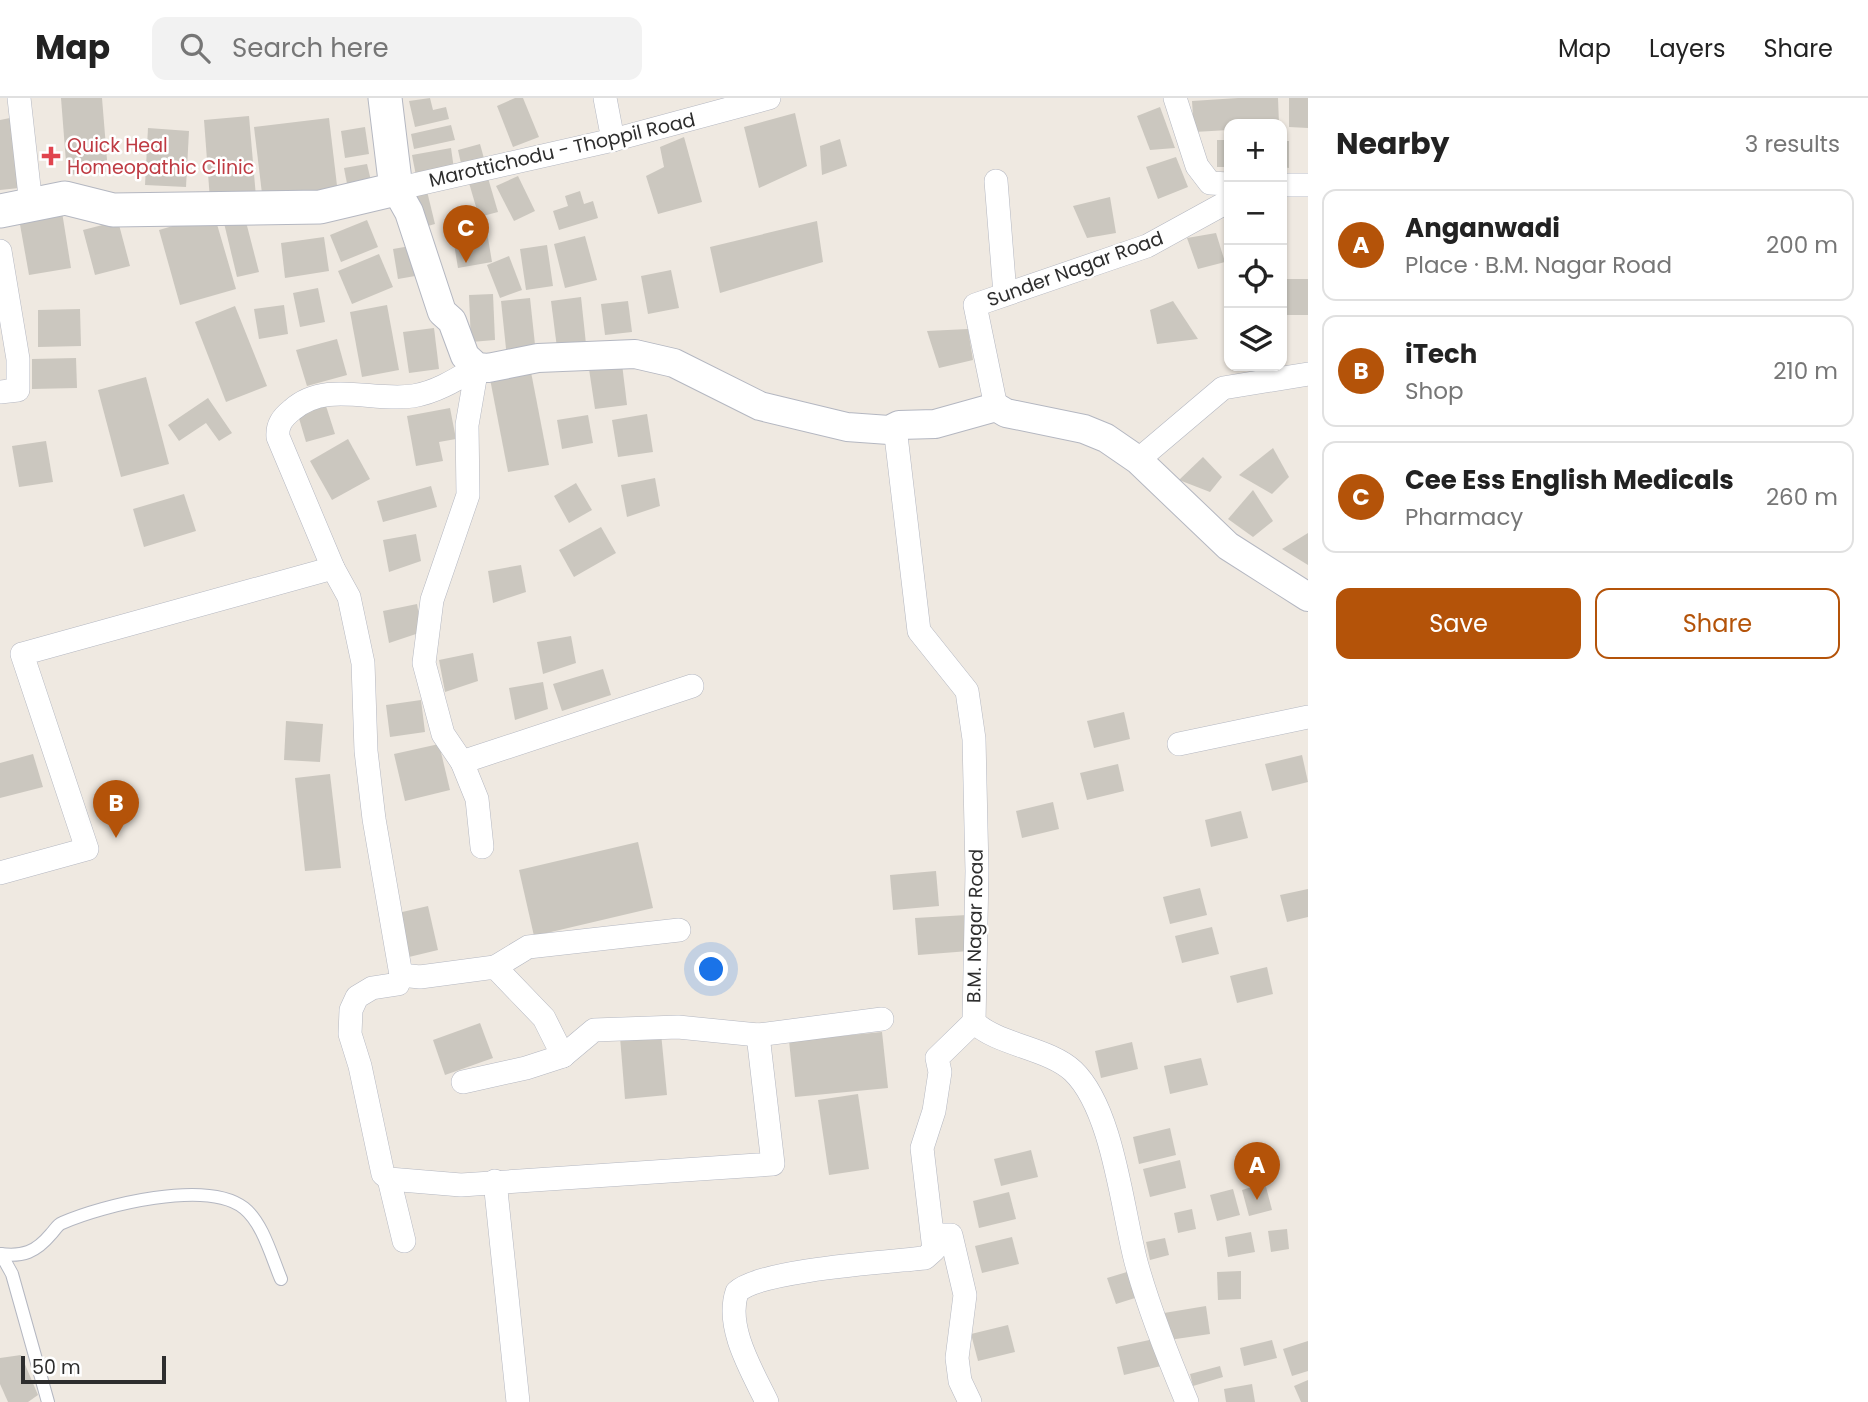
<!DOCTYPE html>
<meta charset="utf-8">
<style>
body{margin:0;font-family:Poppins,sans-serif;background:#f2f2f2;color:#222}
.controls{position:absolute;right:21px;top:21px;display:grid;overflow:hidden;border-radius:14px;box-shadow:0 2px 5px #0004}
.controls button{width:63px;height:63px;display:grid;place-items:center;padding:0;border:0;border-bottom:2px solid #e0e0e0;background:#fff;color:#222;font:35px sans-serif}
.scale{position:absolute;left:21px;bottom:18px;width:145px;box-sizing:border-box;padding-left:7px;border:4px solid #2e2e2e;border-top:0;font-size:19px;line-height:24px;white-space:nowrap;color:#2e2e2e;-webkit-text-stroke:5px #fff;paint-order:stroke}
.you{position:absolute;left:712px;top:872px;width:24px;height:24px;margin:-18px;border:5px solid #fff;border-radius:50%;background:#1a73e8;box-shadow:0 0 0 10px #1a73e833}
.badge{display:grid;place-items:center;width:46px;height:46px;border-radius:50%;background:#b45309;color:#fff;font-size:23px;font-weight:700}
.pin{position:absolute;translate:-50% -58px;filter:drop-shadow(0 2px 4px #0008)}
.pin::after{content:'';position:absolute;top:37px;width:24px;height:21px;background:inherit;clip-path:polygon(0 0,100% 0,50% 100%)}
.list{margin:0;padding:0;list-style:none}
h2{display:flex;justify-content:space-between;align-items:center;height:91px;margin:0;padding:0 28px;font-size:30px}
h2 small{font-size:23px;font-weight:400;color:#767676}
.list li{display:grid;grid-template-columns:46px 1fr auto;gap:21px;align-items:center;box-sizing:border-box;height:112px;margin:0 14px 14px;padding:0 14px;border:2px solid #e0e0e0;border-radius:14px}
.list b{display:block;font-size:26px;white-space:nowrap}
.list p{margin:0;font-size:23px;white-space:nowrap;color:#767676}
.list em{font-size:23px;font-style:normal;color:#767676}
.actions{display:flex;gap:14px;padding:21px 28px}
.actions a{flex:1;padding:16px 0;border:2px solid #b45309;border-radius:14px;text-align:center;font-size:24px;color:#b45309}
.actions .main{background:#b45309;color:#fff}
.icon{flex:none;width:38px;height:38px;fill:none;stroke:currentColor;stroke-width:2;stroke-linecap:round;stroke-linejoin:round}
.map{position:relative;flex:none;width:1308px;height:1304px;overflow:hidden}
header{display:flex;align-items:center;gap:42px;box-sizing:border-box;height:98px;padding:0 35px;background:#fff;border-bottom:2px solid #e0e0e0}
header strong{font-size:33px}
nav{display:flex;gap:38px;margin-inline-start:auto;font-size:24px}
.search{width:490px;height:63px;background:#f2f2f2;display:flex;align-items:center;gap:18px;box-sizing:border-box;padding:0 24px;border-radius:14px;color:#767676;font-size:26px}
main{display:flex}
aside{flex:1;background:#fff}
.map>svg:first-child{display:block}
</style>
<header>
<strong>Map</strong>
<div class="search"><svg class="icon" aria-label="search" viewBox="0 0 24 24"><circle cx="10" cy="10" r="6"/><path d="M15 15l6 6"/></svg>Search here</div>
<nav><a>Map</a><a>Layers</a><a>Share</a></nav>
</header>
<main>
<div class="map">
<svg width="1308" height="1304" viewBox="0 0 1308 1304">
<rect width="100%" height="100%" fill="#efe9e1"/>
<!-- building -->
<g fill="#cbc7bf">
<path d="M 61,0 L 102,0 L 108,74 L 67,77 Z"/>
<path d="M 430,0 L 433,12 L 446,9 L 449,21 L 415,29 L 409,3 Z"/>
<path d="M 515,0 L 523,0 L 539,39 L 513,49 L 497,8 Z"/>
<path d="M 1238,0 L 1278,0 L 1279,26 L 1229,26 L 1229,32 L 1194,34 L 1192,3 Z"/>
<path d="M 1289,0 L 1308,0 L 1308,30 L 1289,29 Z"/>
<path d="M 1160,9 L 1175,50 L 1150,52 L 1137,18 Z"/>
<path d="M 795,15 L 807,68 L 759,90 L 744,29 Z"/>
<path d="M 249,18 L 256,99 L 210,102 L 204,22 Z"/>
<path d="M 10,20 L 19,90 L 0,92 L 0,22 Z"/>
<path d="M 329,20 L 338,96 L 263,104 L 254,29 Z"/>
<path d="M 451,27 L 455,42 L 414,51 L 411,36 Z"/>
<path d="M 365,29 L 369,56 L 345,60 L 341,33 Z"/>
<path d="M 148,30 L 189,33 L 186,89 L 145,87 Z"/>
<path d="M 684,39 L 702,104 L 658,116 L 646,78 L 664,69 L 660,49 Z"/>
<path d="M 840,41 L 847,68 L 822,77 L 820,48 Z"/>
<rect x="1217" y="42" width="12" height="27"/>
<path d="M 1282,43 L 1289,43 L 1289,70 L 1282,69 Z"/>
<path d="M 480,46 L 485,64 L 462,70 L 458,52 Z"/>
<path d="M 451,50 L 454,71 L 416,78 L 412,57 Z"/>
<path d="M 1176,59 L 1188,89 L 1158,101 L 1146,69 Z"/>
<path d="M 367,66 L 372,87 L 348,91 L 344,70 Z"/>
<path d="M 518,78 L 535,113 L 514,123 L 496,88 Z"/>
<path d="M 488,80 L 498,114 L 479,119 L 469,85 Z"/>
<path d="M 425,85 L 435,126 L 417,131 L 407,90 Z"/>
<path d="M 580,93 L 584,106 L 593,103 L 598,120 L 559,132 L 553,113 L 568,108 L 565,98 Z"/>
<path d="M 1110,99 L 1116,135 L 1087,140 L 1073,108 Z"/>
<path d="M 62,114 L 71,170 L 29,177 L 19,121 Z"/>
<path d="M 214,116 L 236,191 L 180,207 L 159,132 Z"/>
<path d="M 245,120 L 259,174 L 237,179 L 224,125 Z"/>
<path d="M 367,122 L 378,149 L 341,164 L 330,137 Z"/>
<path d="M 118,123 L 130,168 L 95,177 L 83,132 Z"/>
<path d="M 817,123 L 823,164 L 720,195 L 710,149 Z"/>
<path d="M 486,128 L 492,164 L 458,170 L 452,134 Z"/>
<path d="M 1216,135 L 1225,164 L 1198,171 L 1187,140 Z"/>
<path d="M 585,138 L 597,182 L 565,190 L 554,146 Z"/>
<path d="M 324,139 L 329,173 L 285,180 L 281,145 Z"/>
<path d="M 416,147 L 421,177 L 398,181 L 393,151 Z"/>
<path d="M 547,147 L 553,188 L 526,192 L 520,151 Z"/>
<path d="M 379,156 L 393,189 L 352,206 L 338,173 Z"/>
<path d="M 509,158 L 522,192 L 500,200 L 487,167 Z"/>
<path d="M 671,172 L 679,210 L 648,216 L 641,178 Z"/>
<rect x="1285" y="181" width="23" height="36"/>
<path d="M 318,190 L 325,224 L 300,229 L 293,195 Z"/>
<path d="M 493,196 L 495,242 L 471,244 L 469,197 Z"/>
<path d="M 581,199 L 586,246 L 557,250 L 551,203 Z"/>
<path d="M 530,200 L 536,256 L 507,260 L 501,203 Z"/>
<path d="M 628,203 L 632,234 L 605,237 L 601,206 Z"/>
<path d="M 1173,203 L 1198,241 L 1157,246 L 1150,212 Z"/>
<path d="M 284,207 L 288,236 L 259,241 L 254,211 Z"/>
<path d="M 387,207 L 399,272 L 362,279 L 350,214 Z"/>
<path d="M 235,208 L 267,288 L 226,304 L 195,224 Z"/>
<path d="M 80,211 L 81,248 L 38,249 L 38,212 Z"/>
<path d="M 434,230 L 439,271 L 409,275 L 403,234 Z"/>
<path d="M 968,231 L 973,262 L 939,270 L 927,233 Z"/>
<path d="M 337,241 L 347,277 L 307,288 L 296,252 Z"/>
<path d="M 76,260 L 77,290 L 32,291 L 32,261 Z"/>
<path d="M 622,266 L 627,307 L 595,311 L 589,271 Z"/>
<path d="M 531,274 L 549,367 L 508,374 L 490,281 Z"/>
<path d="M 146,279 L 169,366 L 121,379 L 98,292 Z"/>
<path d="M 208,300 L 232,335 L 219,343 L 206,325 L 179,343 L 168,327 Z"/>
<path d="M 326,308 L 335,336 L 306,344 L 298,317 Z"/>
<path d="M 450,310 L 456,341 L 439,344 L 443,363 L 416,368 L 407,318 Z"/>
<path d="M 647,316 L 653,354 L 618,359 L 612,322 Z"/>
<path d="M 588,317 L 593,345 L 562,351 L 557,322 Z"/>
<path d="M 348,341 L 370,381 L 332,402 L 310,363 Z"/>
<path d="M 46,343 L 53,384 L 19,389 L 12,348 Z"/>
<path d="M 1273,350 L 1289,379 L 1272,396 L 1239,377 Z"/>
<path d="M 1203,359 L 1222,379 L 1210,394 L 1179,382 Z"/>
<path d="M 655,380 L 660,408 L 627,419 L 621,387 Z"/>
<path d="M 576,385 L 592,412 L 569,425 L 554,398 Z"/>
<path d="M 431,388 L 437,409 L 383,424 L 377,403 Z"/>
<path d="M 1253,392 L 1273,423 L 1253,439 L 1228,421 Z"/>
<path d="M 184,396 L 196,433 L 144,449 L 133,411 Z"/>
<path d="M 601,429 L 616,455 L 574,479 L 559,452 Z"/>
<path d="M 1308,435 L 1308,467 L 1282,451 Z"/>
<path d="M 416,436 L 421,463 L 389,474 L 383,442 Z"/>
<path d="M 521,467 L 526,494 L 493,505 L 488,473 Z"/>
<path d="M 417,506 L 422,534 L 389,545 L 383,513 Z"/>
<path d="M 571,538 L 576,565 L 543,576 L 537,544 Z"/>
<path d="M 473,555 L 478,583 L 445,594 L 439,562 Z"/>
<path d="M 603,571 L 611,597 L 562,613 L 553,586 Z"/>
<path d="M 543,584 L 548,611 L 515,622 L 509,590 Z"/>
<path d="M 421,602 L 425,634 L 390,639 L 386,607 Z"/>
<path d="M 1124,614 L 1130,641 L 1094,650 L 1087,623 Z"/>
<path d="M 286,623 L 323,626 L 320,664 L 284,662 Z"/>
<path d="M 439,646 L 450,692 L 405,703 L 394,656 Z"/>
<path d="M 33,656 L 43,689 L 0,700 L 0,665 Z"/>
<path d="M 1302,657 L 1308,684 L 1272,693 L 1265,666 Z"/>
<path d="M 1118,666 L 1124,693 L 1087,702 L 1080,675 Z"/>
<path d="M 330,676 L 341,770 L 305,773 L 295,680 Z"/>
<path d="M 1053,704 L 1059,731 L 1022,740 L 1016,713 Z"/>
<path d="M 1241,713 L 1248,740 L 1211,749 L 1205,722 Z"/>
<path d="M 638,744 L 653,810 L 534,838 L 519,772 Z"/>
<path d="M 936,773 L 939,808 L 893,812 L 890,777 Z"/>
<path d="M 1200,790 L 1207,817 L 1170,826 L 1163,799 Z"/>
<path d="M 1308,791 L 1308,819 L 1287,824 L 1280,797 Z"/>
<path d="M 428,808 L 438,852 L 409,859 L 398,815 Z"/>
<path d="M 967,817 L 969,853 L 918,857 L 915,820 Z"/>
<path d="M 1212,829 L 1219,856 L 1182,865 L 1175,838 Z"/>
<path d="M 1267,869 L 1273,896 L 1237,905 L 1230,878 Z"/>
<path d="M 480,925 L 493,960 L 445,977 L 433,942 Z"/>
<path d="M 882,934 L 888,990 L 795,999 L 789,943 Z"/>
<path d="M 661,935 L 667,997 L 625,1001 L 620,939 Z"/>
<path d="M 1132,944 L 1138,971 L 1101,980 L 1095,953 Z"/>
<path d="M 1201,960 L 1208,987 L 1170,996 L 1164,968 Z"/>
<path d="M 858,996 L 869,1071 L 829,1077 L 818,1002 Z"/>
<path d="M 1170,1030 L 1176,1057 L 1139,1066 L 1133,1039 Z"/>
<path d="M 1031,1052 L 1038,1079 L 1001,1088 L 994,1061 Z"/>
<path d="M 1180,1062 L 1186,1090 L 1150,1099 L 1143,1071 Z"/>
<path d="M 1265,1085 L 1272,1112 L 1249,1118 L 1242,1092 Z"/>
<path d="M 1233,1091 L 1240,1117 L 1217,1123 L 1210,1097 Z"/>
<path d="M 1009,1094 L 1016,1121 L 979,1130 L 973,1103 Z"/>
<path d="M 1192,1111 L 1196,1131 L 1178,1135 L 1174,1115 Z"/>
<path d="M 1287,1131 L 1289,1151 L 1271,1154 L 1268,1133 Z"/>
<path d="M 1251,1134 L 1255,1154 L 1228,1159 L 1225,1139 Z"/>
<path d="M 1012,1139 L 1019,1166 L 982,1175 L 975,1148 Z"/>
<path d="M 1165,1140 L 1169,1157 L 1150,1162 L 1146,1144 Z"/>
<path d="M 1241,1173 L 1241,1201 L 1218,1202 L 1217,1174 Z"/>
<path d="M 1127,1174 L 1135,1200 L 1116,1206 L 1107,1180 Z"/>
<path d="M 1206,1208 L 1210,1236 L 1169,1242 L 1164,1215 Z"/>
<path d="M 1008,1227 L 1015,1254 L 978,1263 L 971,1236 Z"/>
<path d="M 1154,1241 L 1161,1268 L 1124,1277 L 1117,1249 Z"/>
<path d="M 1272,1242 L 1277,1260 L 1244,1268 L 1240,1250 Z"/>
<path d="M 1308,1243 L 1308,1273 L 1292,1278 L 1283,1251 Z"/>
<path d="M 21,1257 L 38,1297 L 28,1304 L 8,1304 L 0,1286 L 0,1260 Z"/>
<path d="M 1220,1268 L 1223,1279 L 1193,1288 L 1190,1276 Z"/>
<path d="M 1308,1282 L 1308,1304 L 1301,1304 L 1294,1288 Z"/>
<path d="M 1252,1286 L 1255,1304 L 1226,1304 L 1224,1291 Z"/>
</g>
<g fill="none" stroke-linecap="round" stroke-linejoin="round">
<!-- service casing -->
<g stroke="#b4b7c1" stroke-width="14">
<g id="service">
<path d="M 0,1156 C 23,1159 36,1154 51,1136 C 55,1132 57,1127 62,1125 C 103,1107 207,1081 244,1110 C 263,1125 272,1160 281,1181"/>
<path d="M 1,1156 L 12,1176 L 48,1304"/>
</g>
</g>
<!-- minor casing -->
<g stroke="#b4b7c1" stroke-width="24">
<g id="minor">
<path d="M 19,0 L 31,107"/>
<path d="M 605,0 L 613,42"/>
<path d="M 1175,0 L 1197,68 L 1210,85 L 1229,86"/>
<path d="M 996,83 L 1005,196"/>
<path d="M 1282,87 L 1308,87"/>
<path d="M 396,91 L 613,42 L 769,0"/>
<path d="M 0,153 L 18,261 L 18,292 L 0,294"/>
<path d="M 996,309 L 975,207 L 1147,148 L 1229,103"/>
<path d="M 895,329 L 919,533 L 967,593 L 974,641 L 977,773 L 974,924 C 997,947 1049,950 1073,973 C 1113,1011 1122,1111 1136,1164 C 1149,1211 1168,1259 1187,1304"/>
<path d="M 1138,362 L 1223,290 L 1308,276"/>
<path d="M 333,470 L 349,499 L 363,565 L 366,653 L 374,721 L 401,877 L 398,886 L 372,890 L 357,899 L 351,912 L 350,936 L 360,968 L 383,1076 L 389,1081 L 461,1087 L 773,1066 L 758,937"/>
<path d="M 1179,646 L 1308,619"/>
<path d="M 462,664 L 692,588"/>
<path d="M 0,775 L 87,751 L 22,556 L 333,470 L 278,339 C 277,327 282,320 292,312 C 326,282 372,304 413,298 C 437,294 457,281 477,269 L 467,327 L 468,397 L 432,502 L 424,565 L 443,636 L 462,664 L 477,701 L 482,749"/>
<path d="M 495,869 L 528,849 L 679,832"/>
<path d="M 401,877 L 420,879 L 495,869 L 544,920 L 563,958"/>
<path d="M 463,984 L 526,970 L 563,958 L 594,932 L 678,929 L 758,937 L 882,921"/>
<path d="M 389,1081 L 404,1143"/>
<path d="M 495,1083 L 518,1304"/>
<path d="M 933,1137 L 951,1137 L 965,1197 L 957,1260 L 960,1283 L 970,1304"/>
<path d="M 767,1304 C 752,1273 725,1229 737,1194 C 759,1172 888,1164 925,1160 L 934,1152 L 922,1050 L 934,1013 L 940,974 L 937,960 L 974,924"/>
</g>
</g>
<!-- tertiary casing -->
<g stroke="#b4b7c1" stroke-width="30">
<path id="tertiary" d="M 396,91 L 409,114 L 442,214 L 452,223 L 465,258 L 477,269 L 488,270 L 538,260 L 635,256 L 674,265 L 760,308 L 847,329 L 889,332 L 899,327 L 935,326 L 996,309 L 1006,315 L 1084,331 L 1106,340 L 1138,362 L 1228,448 L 1308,499"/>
</g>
<!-- secondary casing -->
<g stroke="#b4b7c1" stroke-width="35">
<path id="secondary" d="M 0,113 L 65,100 L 113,112 L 320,109 L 396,91 L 385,0"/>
</g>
<!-- service -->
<use href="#service" stroke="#fff" stroke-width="12"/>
<!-- minor -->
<use href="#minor" stroke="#fff" stroke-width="23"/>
<!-- tertiary -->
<use href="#tertiary" stroke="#fff" stroke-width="28"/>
<!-- secondary -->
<use href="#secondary" stroke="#fff" stroke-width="33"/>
</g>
<!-- markers -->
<path fill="#e0444e" stroke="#fff" stroke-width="2.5" d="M47.5 47.5h7v7h7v7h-7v7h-7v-7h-7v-7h7z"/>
<g text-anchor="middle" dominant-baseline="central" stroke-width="5" stroke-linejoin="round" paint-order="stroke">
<!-- health labels -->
<g font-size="19" fill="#be3a42" stroke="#fff" text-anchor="start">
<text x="67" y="47">Quick Heal<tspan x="67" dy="22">Homeopathic Clinic</tspan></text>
</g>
<!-- street labels -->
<g font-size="19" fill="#2e2e2e" stroke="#fff">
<text transform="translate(562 52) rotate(-13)">Marottichodu - Thoppil Road</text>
<text transform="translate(1075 171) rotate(-20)">Sunder Nagar Road</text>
<text transform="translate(975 828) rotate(-89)">B.M. Nagar Road</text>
</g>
</g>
</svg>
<div class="controls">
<button>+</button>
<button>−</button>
<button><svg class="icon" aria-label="locate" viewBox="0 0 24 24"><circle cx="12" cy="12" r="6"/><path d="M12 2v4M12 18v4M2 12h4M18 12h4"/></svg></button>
<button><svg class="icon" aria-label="layers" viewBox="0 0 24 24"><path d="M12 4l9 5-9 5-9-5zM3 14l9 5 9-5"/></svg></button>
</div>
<div class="scale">50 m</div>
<div class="you"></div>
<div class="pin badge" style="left:1257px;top:1102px">A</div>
<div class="pin badge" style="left:116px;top:740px">B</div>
<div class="pin badge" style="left:466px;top:165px">C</div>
</div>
<aside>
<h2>Nearby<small>3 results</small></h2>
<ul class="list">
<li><span class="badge">A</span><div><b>Anganwadi</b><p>Place · B.M. Nagar Road</p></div><em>200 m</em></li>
<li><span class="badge">B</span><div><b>iTech</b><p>Shop</p></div><em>210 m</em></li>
<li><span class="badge">C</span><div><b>Cee Ess English Medicals</b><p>Pharmacy</p></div><em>260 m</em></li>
</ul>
<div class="actions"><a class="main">Save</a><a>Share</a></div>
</aside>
</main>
